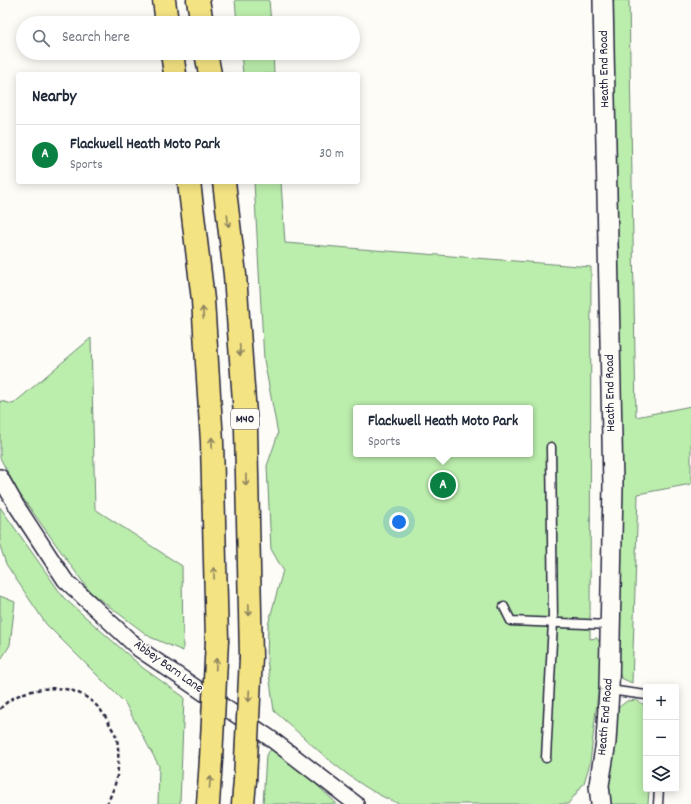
<!DOCTYPE html>
<meta charset="utf-8">
<style>
body{margin:0;font-family:Dekko,sans-serif;background:#f2f2f3;color:#1f2937}
.controls{position:absolute;right:12px;bottom:12px;display:grid;overflow:hidden;border-radius:4px;box-shadow:0 2px 10px #0003}
.controls button{width:36px;height:36px;display:grid;place-items:center;padding:0;border:0;border-bottom:1px solid #e0e1e3;background:#fff;color:#1f2937;font:20px sans-serif}
.you{position:absolute;left:399px;top:522px;width:14px;height:14px;margin:-10px;border:3px solid #fff;border-radius:50%;background:#1a73e8;box-shadow:0 0 0 6px #1a73e833}
.badge{display:grid;place-items:center;width:26px;height:26px;border-radius:50%;background:#0b8043;color:#fff;font-size:13px;font-weight:700}
.pin{position:absolute;translate:-50% -50%;border:2px solid #fff;box-shadow:0 1px 4px #0006}
.popup{position:absolute;left:353px;top:405px;width:180px;height:52px;box-sizing:border-box;display:grid;place-content:center;border-radius:4px;background:#fff;filter:drop-shadow(0 1px 3px #0005);font-size:13px;white-space:nowrap;color:#747a83}
.popup b{font-size:15px;color:#1f2937}
.popup::after{content:'';position:absolute;left:50%;top:100%;margin-left:-8px;border:8px solid transparent;border-top-color:#fff}
.list{margin:0;padding:0;list-style:none}
h2{display:flex;justify-content:space-between;align-items:center;height:52px;margin:0;padding:0 16px;font-size:17px}
h2 small{font-size:13px;font-weight:400;color:#747a83}
.list li{display:grid;grid-template-columns:26px 1fr auto;gap:12px;align-items:center;box-sizing:border-box;height:60px;padding:0 16px;border-top:1px solid #e0e1e3}
.list b{display:block;font-size:15px;white-space:nowrap}
.list p{margin:0;font-size:13px;white-space:nowrap;color:#747a83}
.list em{font-size:13px;font-style:normal;color:#747a83}
.icon{flex:none;width:22px;height:22px;fill:none;stroke:currentColor;stroke-width:2;stroke-linecap:round;stroke-linejoin:round}
.map{position:relative;flex:none;width:691px;height:804px;overflow:hidden}
.search{position:absolute;background:#fff;box-shadow:0 2px 10px #0003;left:16px;top:16px;width:344px;height:44px;display:flex;align-items:center;gap:10px;box-sizing:border-box;padding:0 14px;border-radius:22px;color:#747a83;font-size:15px}
.panel{position:absolute;background:#fff;box-shadow:0 2px 10px #0003;left:16px;top:72px;width:344px;height:112px;border-radius:4px}
.map>svg:first-child{display:block}
</style>
<div class="map">
<svg width="691" height="804" viewBox="0 0 691 804">
<rect width="100%" height="100%" fill="#fdfcf7"/>
<filter id="ink" filterUnits="userSpaceOnUse"><feTurbulence type="fractalNoise" baseFrequency=".025" numOctaves="2"/><feDisplacementMap in="SourceGraphic" scale="8" xChannelSelector="R" yChannelSelector="G"/><feConvolveMatrix kernelMatrix="1 2 1 2 8 2 1 2 1" color-interpolation-filters="sRGB"/></filter>
<g filter="url(#ink)">
<!-- green -->
<g fill="#bbedac" stroke="#6e8874" fill-rule="evenodd">
<path d="M 235,0 L 269,0 L 271,23 L 237,23 Z"/>
<path d="M 612,0 L 629,0 L 636,417 L 691,406 L 691,484 L 638,494 L 632,683 L 621,678 L 617,664 Z"/>
<path d="M 241,53 L 273,53 L 274,74 L 243,74 Z"/>
<path d="M 254,182 L 281,182 L 285,243 L 591,267 L 590,639 L 597,638 L 603,649 L 590,763 L 584,783 L 568,804 L 400,804 C 354,788 311,743 274,711 L 267,659 L 268,625 L 283,570 L 271,549 L 267,466 L 278,434 L 264,360 ZM 356,408 L 530,408 L 530,454 L 356,454 Z"/>
<path d="M 91,338 L 95,509 L 182,566 L 183,651 L 150,637 L 90,592 L 19,493 L 0,458 L 0,401 L 13,404 Z"/>
<path d="M 0,507 L 64,598 L 143,668 L 184,697 L 180,804 L 158,804 L 159,766 L 125,703 L 46,624 L 6,564 L 0,546 Z"/>
<path d="M 0,596 L 15,602 L 10,645 L 0,661 Z"/>
<path d="M 636,700 L 646,706 L 646,789 L 649,789 L 648,804 L 606,804 L 614,711 L 627,701 Z"/>
<path d="M 275,745 L 337,804 L 263,804 L 266,755 Z"/>
</g>
<g fill="none" stroke-linecap="round" stroke-linejoin="round">
<!-- service casing -->
<g stroke="#22223b" stroke-width="11">
<g id="service">
<path d="M 504,607 L 511,621 L 610,625"/>
<path d="M 609,690 L 646,695"/>
<path d="M 546,758 L 553,622 L 551,447"/>
<path d="M 658,804 L 659,789"/>
</g>
</g>
<!-- minor casing -->
<g stroke="#22223b" stroke-width="18">
<path id="minor" d="M 0,477 L 16,505 L 65,580 L 139,649 L 270,738 L 356,804"/>
</g>
<!-- tertiary casing -->
<g stroke="#22223b" stroke-width="22">
<path id="tertiary" d="M 601,804 L 599,785 L 606,742 L 609,690 L 613,485 L 603,0"/>
</g>
<!-- motorway casing -->
<g stroke="#22223b" stroke-width="25">
<g id="motorway">
<path d="M 164,0 L 167,23"/>
<path d="M 198,0 L 202,23"/>
<path d="M 172,53 L 175,74"/>
<path d="M 206,53 L 210,74"/>
<path d="M 189,182 L 203,300 L 212,442 L 217,640"/>
<path d="M 224,182 L 235,275 L 246,429 L 251,657"/>
<path d="M 208,804 L 211,759"/>
<path d="M 243,804 L 245,780"/>
</g>
</g>
<!-- path -->
<path stroke="#22223b" stroke-width="2.5" stroke-dasharray="4 3" stroke-linecap="butt" d="M 0,709 C 9,698 24,692 37,690 C 69,683 96,696 110,725 C 112,729 116,734 117,739 C 119,750 119,773 115,784 C 113,791 110,797 107,804"/>
<!-- service -->
<use href="#service" stroke="#fdfcf7" stroke-width="8"/>
<!-- minor -->
<use href="#minor" stroke="#fdfcf7" stroke-width="15"/>
<!-- tertiary -->
<use href="#tertiary" stroke="#fdfcf7" stroke-width="19"/>
<!-- motorway -->
<use href="#motorway" stroke="#f4e382" stroke-width="22"/>
<!-- motorway-bridge casing -->
<g stroke="#22223b" stroke-width="25" stroke-linecap="butt">
<g id="motorway-bridge">
<path d="M 211,759 L 217,640"/>
<path d="M 245,780 L 251,657"/>
</g>
</g>
<!-- motorway-bridge -->
<use href="#motorway-bridge" stroke="#f4e382" stroke-width="22"/>
</g>
<!-- one-way arrows -->
<defs><path id="oneway-shaft" d="M-6 0H5M1.5-3L5.5 0L1.5 3" fill="none" stroke-width="1.6" stroke-linecap="round" stroke-linejoin="round"/></defs>
<g stroke="#8b825e">
<use href="#oneway-shaft" transform="translate(228 221) rotate(83)"/>
<use href="#oneway-shaft" transform="translate(203 313) rotate(-94)"/>
<use href="#oneway-shaft" transform="translate(240 350) rotate(86)"/>
<use href="#oneway-shaft" transform="translate(212 443) rotate(-92)"/>
<use href="#oneway-shaft" transform="translate(246 480) rotate(89)"/>
<use href="#oneway-shaft" transform="translate(214 573) rotate(-91)"/>
<use href="#oneway-shaft" transform="translate(249 610) rotate(88)"/>
<use href="#oneway-shaft" transform="translate(216 664) rotate(-87)"/>
<use href="#oneway-shaft" transform="translate(249 696) rotate(93)"/>
<use href="#oneway-shaft" transform="translate(210 782) rotate(-85)"/>
</g>
</g>
<g text-anchor="middle" dominant-baseline="central" stroke-width="3" stroke-linejoin="round" paint-order="stroke">
<!-- shield labels -->
<rect fill="#fdfcf7" stroke="#646373" stroke-width="1" x="231" y="409" width="28" height="20" rx="3"/>
<g font-size="12" font-weight="bold" fill="#22223b">
<text x="245" y="419">M40</text>
</g>
<!-- street labels -->
<g font-size="13" fill="#22223b" stroke="#fdfcf7">
<text transform="translate(605 69) rotate(-91)">Heath End Road</text>
<text transform="translate(611 393) rotate(-91)">Heath End Road</text>
<text transform="translate(168 667) rotate(35)">Abbey Barn Lane</text>
<text transform="translate(606 717) rotate(-85)">Heath End Road</text>
</g>
</g>
</svg>
<div class="controls">
<button>+</button>
<button>−</button>
<button><svg class="icon" aria-label="layers" viewBox="0 0 24 24"><path d="M12 4l9 5-9 5-9-5zM3 14l9 5 9-5"/></svg></button>
</div>
<div class="you"></div>
<div class="pin badge" style="left:443px;top:485px">A</div>
<div class="popup"><b>Flackwell Heath Moto Park</b>Sports</div>
<div class="search"><svg class="icon" aria-label="search" viewBox="0 0 24 24"><circle cx="10" cy="10" r="6"/><path d="M15 15l6 6"/></svg>Search here</div>
<section class="panel">
<h2>Nearby<small></small></h2>
<ul class="list">
<li><span class="badge">A</span><div><b>Flackwell Heath Moto Park</b><p>Sports</p></div><em>30 m</em></li>
</ul>
</section>
</div>
